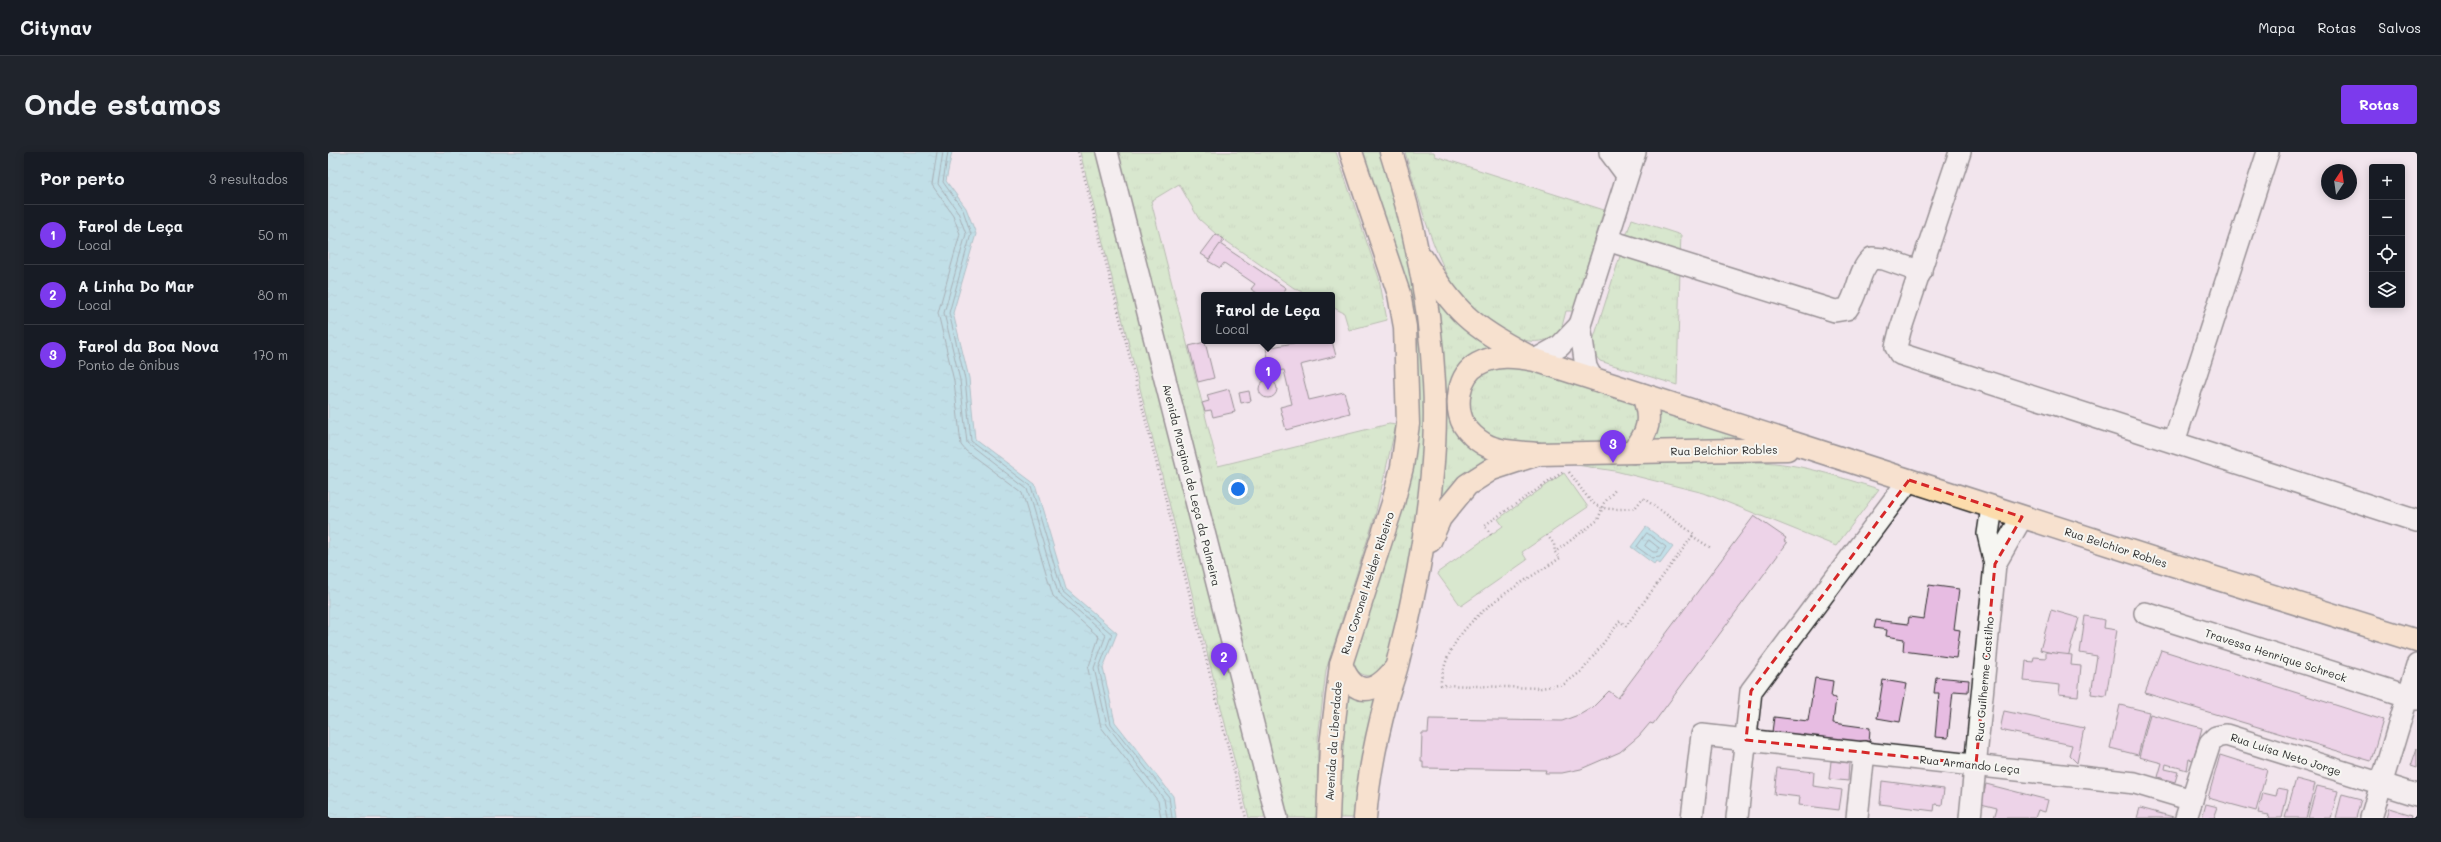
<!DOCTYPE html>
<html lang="pt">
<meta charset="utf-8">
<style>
body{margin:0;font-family:Mali,sans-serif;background:#20242c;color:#f1f3f6}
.controls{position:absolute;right:12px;top:12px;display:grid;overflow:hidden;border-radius:4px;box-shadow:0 2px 10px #0003}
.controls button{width:36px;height:36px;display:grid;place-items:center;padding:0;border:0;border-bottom:1px solid #363941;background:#171b24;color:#f1f3f6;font:20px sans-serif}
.compass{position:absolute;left:1993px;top:12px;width:36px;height:36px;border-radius:50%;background:#171b24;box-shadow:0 2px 10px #0003;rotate:13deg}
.you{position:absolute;left:910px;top:337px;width:14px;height:14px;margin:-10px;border:3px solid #fff;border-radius:50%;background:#1a73e8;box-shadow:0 0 0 6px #1a73e833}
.badge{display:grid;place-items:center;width:26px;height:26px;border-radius:50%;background:#7c3aed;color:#fff;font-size:13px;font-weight:700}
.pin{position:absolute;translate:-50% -33px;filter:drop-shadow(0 1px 2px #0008)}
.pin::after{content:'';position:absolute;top:21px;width:14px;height:12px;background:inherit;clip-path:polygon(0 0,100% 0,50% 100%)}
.popup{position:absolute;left:873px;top:140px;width:134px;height:52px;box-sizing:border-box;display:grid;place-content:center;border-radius:4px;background:#171b24;filter:drop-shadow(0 1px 3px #0005);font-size:13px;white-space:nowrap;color:#9ea1a6}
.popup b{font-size:15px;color:#f1f3f6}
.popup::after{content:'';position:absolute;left:50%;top:100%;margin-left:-8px;border:8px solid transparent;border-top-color:#171b24}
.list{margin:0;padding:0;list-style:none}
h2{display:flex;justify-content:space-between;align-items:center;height:52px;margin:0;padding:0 16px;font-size:17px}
h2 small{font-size:13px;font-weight:400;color:#9ea1a6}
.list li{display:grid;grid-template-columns:26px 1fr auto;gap:12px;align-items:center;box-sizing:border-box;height:60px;padding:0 16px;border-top:1px solid #363941}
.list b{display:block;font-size:15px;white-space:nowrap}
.list p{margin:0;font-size:13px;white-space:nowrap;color:#9ea1a6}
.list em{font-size:13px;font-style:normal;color:#9ea1a6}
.icon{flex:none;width:22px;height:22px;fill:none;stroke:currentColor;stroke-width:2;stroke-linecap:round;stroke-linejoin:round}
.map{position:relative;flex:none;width:2089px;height:666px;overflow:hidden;border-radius:4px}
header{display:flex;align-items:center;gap:24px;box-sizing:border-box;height:56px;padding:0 20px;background:#171b24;border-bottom:1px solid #363941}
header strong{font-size:19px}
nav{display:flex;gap:22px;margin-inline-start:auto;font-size:14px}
.intro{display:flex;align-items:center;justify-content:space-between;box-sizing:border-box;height:96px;padding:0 24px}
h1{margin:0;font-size:28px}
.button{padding:10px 18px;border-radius:4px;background:#7c3aed;color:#fff;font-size:14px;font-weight:700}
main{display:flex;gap:24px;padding:0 24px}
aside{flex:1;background:#171b24;border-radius:4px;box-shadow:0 2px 10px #0003}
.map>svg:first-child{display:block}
</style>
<header>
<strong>Citynav</strong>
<nav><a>Mapa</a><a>Rotas</a><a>Salvos</a></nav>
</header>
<div class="intro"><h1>Onde estamos</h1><a class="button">Rotas</a></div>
<main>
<aside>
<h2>Por perto<small>3 resultados</small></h2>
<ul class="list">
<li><span class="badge">1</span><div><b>Farol de Leça</b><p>Local</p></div><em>50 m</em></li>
<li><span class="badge">2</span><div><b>A Linha Do Mar</b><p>Local</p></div><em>80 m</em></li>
<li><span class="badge">3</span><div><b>Farol da Boa Nova</b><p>Ponto de ônibus</p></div><em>170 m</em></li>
</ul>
</aside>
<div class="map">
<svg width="2089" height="666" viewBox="0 0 2089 666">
<defs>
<pattern id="grass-tufts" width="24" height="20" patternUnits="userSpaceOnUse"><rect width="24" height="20" fill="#b8e8a8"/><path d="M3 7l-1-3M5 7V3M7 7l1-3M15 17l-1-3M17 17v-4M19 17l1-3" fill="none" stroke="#9ec791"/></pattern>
<pattern id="water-ripples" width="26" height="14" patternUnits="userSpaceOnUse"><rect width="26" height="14" fill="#86d7e1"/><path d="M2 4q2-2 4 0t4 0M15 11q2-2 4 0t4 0" fill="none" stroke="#74b9c1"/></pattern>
</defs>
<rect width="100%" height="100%" fill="#f2e5ed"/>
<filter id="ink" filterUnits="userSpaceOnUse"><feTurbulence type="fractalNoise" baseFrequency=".025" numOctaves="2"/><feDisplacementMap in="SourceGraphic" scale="8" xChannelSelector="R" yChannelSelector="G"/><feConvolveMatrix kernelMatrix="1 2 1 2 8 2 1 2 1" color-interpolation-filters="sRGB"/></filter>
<g filter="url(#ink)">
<!-- grass -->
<g fill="url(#grass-tufts)" stroke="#728a6a">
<path d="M 752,0 L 772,0 L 943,666 L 921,666 Z"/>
<path d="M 789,0 L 1008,0 L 1051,126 L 1059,168 L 1021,178 L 1016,161 L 1004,155 L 1004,143 L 980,143 L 966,136 L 888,82 L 871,67 L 851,32 L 823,49 L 890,314 L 1061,272 L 1068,273 L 1047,364 L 998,518 L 990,587 L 989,666 L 958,666 Z"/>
<path d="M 1033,0 L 1052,0 C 1087,103 1105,216 1095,324 C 1089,389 1073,454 1057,517 C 1044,528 1027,525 1024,508 L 1089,255 Z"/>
<path d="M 1077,0 L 1106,0 L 1107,4 L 1276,58 L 1245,159 L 1238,159 L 1232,182 C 1208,195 1192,190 1171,174 C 1161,167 1148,160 1139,151 C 1108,119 1090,43 1077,0 Z"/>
<path d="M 1304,67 L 1353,83 L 1352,106 L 1297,87 Z"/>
<path d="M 1294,98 L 1352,117 L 1349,233 L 1272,209 L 1266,202 L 1265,189 Z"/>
<path d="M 1104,137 L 1171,197 L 1123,250 L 1171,306 L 1108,358 Z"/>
<path d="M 1189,213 L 1300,248 L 1306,254 L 1311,272 L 1302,287 L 1293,290 C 1265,290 1177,298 1156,285 C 1140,275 1138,255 1143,239 C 1148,216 1169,216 1189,213 Z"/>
<path d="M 1329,257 L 1424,289 L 1325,289 L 1330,277 Z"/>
<path d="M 1430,310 C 1473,311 1510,325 1551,337 L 1508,394 L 1376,341 L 1287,319 L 1236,311 Z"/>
<path d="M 1016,538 L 1032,546 L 1049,547 L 1030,666 L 1009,666 Z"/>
</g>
<!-- park -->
<path fill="#b8e8a8" stroke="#728a6a" d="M 1236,321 L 1260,355 L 1194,400 L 1199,408 L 1133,454 L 1109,421 L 1175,374 L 1170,367 Z"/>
<!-- water -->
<g fill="url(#water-ripples)" stroke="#629298">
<path d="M 0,0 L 624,0 L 618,29 L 638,56 L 648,82 L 625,161 L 641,226 L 647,287 L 707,332 L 738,437 L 789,481 L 775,516 L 787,570 L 845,644 L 848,666 L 0,666 Z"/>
<path d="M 1318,375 L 1345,395 L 1332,412 L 1328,409 L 1326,412 L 1303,395 Z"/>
</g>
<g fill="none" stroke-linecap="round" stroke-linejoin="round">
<!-- shore -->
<g stroke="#4f7074" stroke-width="1">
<path d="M 609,0 L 604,33 L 625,63 L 632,82 L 610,161 L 626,229 L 633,293 L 638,299 L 694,341 L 725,444 L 771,485 L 760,517 L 773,575 L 830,649 L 833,666"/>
<path d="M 615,0 L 610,32 L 630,60 L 638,82 L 616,161 L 632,228 L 639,291 L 699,337 L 730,441 L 778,483 L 766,516 L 779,573 L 836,647 L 839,666"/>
<path d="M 620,0 L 615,30 L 635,58 L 643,82 L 621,161 L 637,227 L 643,289 L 703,334 L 734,439 L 784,482 L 771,516 L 783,572 L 841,645 L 844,666"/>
<path d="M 1319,381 L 1338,395 L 1332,405 L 1324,406 L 1309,395 Z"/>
<path d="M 1321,388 L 1331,396 L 1329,400 L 1325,400 L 1317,394 Z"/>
</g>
</g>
<!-- building -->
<g fill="#e7bce2" stroke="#2b2b2b">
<path d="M 888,82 L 896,88 L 881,107 L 873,102 Z"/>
<path d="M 892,92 L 958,136 L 954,143 L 932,143 L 923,137 L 927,132 L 896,111 L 892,116 L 880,109 Z"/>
<path d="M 977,189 L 1004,189 L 1008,204 L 972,213 L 981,248 L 1016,240 L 1022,261 L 958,278 L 952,255 L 964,252 L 956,218 L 943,220 L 938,196 Z"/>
<path d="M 877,190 L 886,226 L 870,230 L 861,194 Z"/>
<circle cx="940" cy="237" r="9"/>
<path d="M 901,237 L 907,260 L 885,265 L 883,258 L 877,259 L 874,251 L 881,249 L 879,243 Z"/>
<path d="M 921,239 L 923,249 L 913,251 L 911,241 Z"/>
<path d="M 1426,364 L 1458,386 L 1456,389 L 1459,391 L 1325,572 L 1322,571 L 1311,584 L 1292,600 L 1253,617 L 1234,621 L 1217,621 L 1218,618 L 1095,616 L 1095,610 L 1093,610 L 1094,581 L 1100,581 L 1101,567 L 1234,569 L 1253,562 L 1265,555 L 1281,539 L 1290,546 Z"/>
<path d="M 1601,433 L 1631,437 L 1626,477 L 1632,478 L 1628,506 L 1575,499 L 1576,487 L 1558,484 L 1559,478 L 1546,476 L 1548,468 L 1580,472 L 1581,465 L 1596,467 Z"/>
<path d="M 1723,458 L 1751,466 L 1740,505 L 1712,498 Z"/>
<path d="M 1757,464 L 1777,468 L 1776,476 L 1789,478 L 1778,544 L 1763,542 L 1769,504 L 1752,501 Z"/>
<path d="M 1833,498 L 2055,568 L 2043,609 L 1817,541 Z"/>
<path d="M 1718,500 L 1744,503 L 1743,513 L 1753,514 L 1750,544 L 1731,542 L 1732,533 L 1696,529 L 1698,509 L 1705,510 L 1706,505 L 1718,506 Z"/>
<path d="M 1608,525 L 1641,528 L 1640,540 L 1625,539 L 1620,586 L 1607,585 L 1611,541 L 1606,541 Z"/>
<path d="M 1487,526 L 1505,529 L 1503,545 L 1508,546 L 1505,571 L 1542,576 L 1541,592 L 1444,580 L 1446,565 L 1480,569 Z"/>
<path d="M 1555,528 L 1579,532 L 1572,570 L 1549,566 Z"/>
<path d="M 1792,553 L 1821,560 L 1810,603 L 1782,596 Z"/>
<path d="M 1676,559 L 1756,576 L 1749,611 L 1741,603 L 1744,593 L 1672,578 Z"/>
<path d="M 1822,562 L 1874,576 L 1865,608 L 1861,607 L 1859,618 L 1838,612 L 1837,617 L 1850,620 L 1847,630 L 1830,625 L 1834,611 L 1811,605 Z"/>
<path d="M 2089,596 L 2089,616 L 2083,614 Z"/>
<path d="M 1892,603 L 1939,618 L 1928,659 L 1880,646 Z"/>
<path d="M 1503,609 L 1521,611 L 1520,629 L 1501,627 Z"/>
<path d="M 1449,616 L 1486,620 L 1485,634 L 1514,638 L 1511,658 L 1471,653 L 1472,645 L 1446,642 Z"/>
<path d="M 1968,627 L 1987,632 L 1978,666 L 1957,666 Z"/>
<path d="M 1554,629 L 1616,637 L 1614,653 L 1607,652 L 1606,659 L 1552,652 Z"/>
<path d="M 1658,632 L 1720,648 L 1717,660 L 1710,658 L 1707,666 L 1666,666 L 1669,656 L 1653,652 Z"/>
<path d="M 1989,634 L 2010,639 L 2003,666 L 1980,666 Z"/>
<path d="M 1950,636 L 1960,638 L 1954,666 L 1940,666 L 1941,663 L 1930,661 L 1935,641 L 1948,644 Z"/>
<path d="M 2014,642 L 2033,647 L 2028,666 L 2008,666 Z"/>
<path d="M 1878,652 L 1890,655 L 1886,666 L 1874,666 Z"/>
<path d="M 1812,656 L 1849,666 L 1809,666 Z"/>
<path d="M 2061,656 L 2084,663 L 2083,666 L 2058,666 Z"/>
</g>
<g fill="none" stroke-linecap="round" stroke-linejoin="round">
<!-- minor casing -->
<g stroke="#2b2b2b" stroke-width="24">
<g id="minor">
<path d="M 779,0 L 949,666"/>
<path d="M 1282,0 L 1299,23"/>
<path d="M 1632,0 L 1572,179 L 1568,195 L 1572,202 L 2089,369"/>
<path d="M 1279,88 L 1507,159 L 1519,157 C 1531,141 1529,120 1544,106 L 1556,107 L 1593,120"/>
<path d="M 1207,208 L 1232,194 L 1252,173"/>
<path d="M 1264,226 L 1258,215 L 1252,173 L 1307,0"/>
<path d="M 1846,290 L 1940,0"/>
<path d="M 1667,412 L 1694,365"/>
<path d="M 1817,461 L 2089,547"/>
<path d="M 1364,666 L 1374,583 L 1807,631 L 1864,648"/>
<path d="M 1409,666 L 1423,539 L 1581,328"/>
<path d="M 1529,666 L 1536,600"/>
<path d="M 1642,666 L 1667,412 L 1660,382 L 1664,355"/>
<path d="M 1858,666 L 1882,591 L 1888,585 L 1898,583 L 2089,643"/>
<path d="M 2043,666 L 2089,513"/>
</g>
</g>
<!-- major casing -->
<g stroke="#2b2b2b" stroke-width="25">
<g id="major">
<path d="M 1094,106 C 1126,159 1144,175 1198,203"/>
<path d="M 1305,300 C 1321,279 1324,268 1315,243"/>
<path d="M 1210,302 C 1193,300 1171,301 1156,292 C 1149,288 1140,280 1136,273 C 1126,254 1130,223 1150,212 C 1168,202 1187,204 1207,208 L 1823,406 L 2089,489"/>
<path d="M 1102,389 L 1112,366 L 1139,333 L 1164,317 L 1210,302 L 1459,297"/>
<path d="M 1013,512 C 1026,546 1046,543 1067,517"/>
<path d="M 1000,666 L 1003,593 L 1013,512 L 1065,351 L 1074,315 L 1080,272 L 1077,175 L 1071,142 L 1023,0"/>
<path d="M 1037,666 C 1040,627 1048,587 1058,549 C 1061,537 1066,525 1069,513 C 1077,482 1084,451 1090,420 C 1101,358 1110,293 1106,230 C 1102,152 1087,74 1063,0"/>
</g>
</g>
<!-- path -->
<g stroke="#2b2b2b" stroke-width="2.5" stroke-dasharray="1 3" stroke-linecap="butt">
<path d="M 750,0 L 918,666"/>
<path d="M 1241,320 C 1267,354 1262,360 1307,356 L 1315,346 L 1366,382 L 1298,474 L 1292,469 L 1254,519 L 1236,532 L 1213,536 L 1113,533 C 1112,528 1115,521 1116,516 C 1131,463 1190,434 1232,406 L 1227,400 L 1270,368 L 1276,351 L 1288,337"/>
<path d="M 1163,383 L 1157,373 L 1235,320"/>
<path d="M 1219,383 L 1226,392 L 1227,400"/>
<path d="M 1364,384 L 1383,396"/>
</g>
<!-- minor -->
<use href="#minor" stroke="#f6f6f2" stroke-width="21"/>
<!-- major -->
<use href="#major" stroke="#fcdcac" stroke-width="22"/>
</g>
</g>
<!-- marked area -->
<path d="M0 0H2089V666H0ZM 1581,328 L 1694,365 L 1667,412 L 1648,612 L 1418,588 L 1423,539 Z" fill="#f2e5ed" fill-opacity=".55" fill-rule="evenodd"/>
<path fill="none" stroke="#d62828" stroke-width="3" stroke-dasharray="8 5" stroke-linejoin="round" d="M 1581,328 L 1694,365 L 1667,412 L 1648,612 L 1418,588 L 1423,539 Z"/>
<g text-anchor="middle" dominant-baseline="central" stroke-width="4" stroke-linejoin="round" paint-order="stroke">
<!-- street labels -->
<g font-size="11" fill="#2b2b2b" stroke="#f6f6f2">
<text transform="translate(1396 298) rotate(-1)">Rua Belchior Robles</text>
<text transform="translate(864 333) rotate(76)">Avenida Marginal de Leça da Palmeira</text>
<text transform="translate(1788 395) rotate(18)">Rua Belchior Robles</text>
<text transform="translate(1039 431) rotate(-72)">Rua Coronel Hélder Ribeiro</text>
<text transform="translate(1948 503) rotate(18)">Travessa Henrique Schreck</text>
<text transform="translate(1656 527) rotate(-85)">Rua Guilherme Castilho</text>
<text transform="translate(1005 589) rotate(-86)">Avenida da Liberdade</text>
<text transform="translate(1958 602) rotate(18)">Rua Luísa Neto Jorge</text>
<text transform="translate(1642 612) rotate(6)">Rua Armando Leça</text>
</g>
</g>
</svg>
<div class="controls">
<button>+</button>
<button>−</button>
<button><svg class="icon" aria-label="locate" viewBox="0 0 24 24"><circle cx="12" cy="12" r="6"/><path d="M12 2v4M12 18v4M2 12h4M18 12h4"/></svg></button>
<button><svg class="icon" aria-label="layers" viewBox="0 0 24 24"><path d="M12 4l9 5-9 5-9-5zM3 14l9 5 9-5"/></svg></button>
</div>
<svg class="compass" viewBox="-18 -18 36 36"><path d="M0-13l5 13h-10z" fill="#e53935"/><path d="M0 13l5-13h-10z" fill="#9ea1a6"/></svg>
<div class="you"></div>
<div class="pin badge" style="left:940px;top:238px">1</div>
<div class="popup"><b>Farol de Leça</b>Local</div>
<div class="pin badge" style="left:896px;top:524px">2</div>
<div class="pin badge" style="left:1285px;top:311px">3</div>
</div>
</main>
